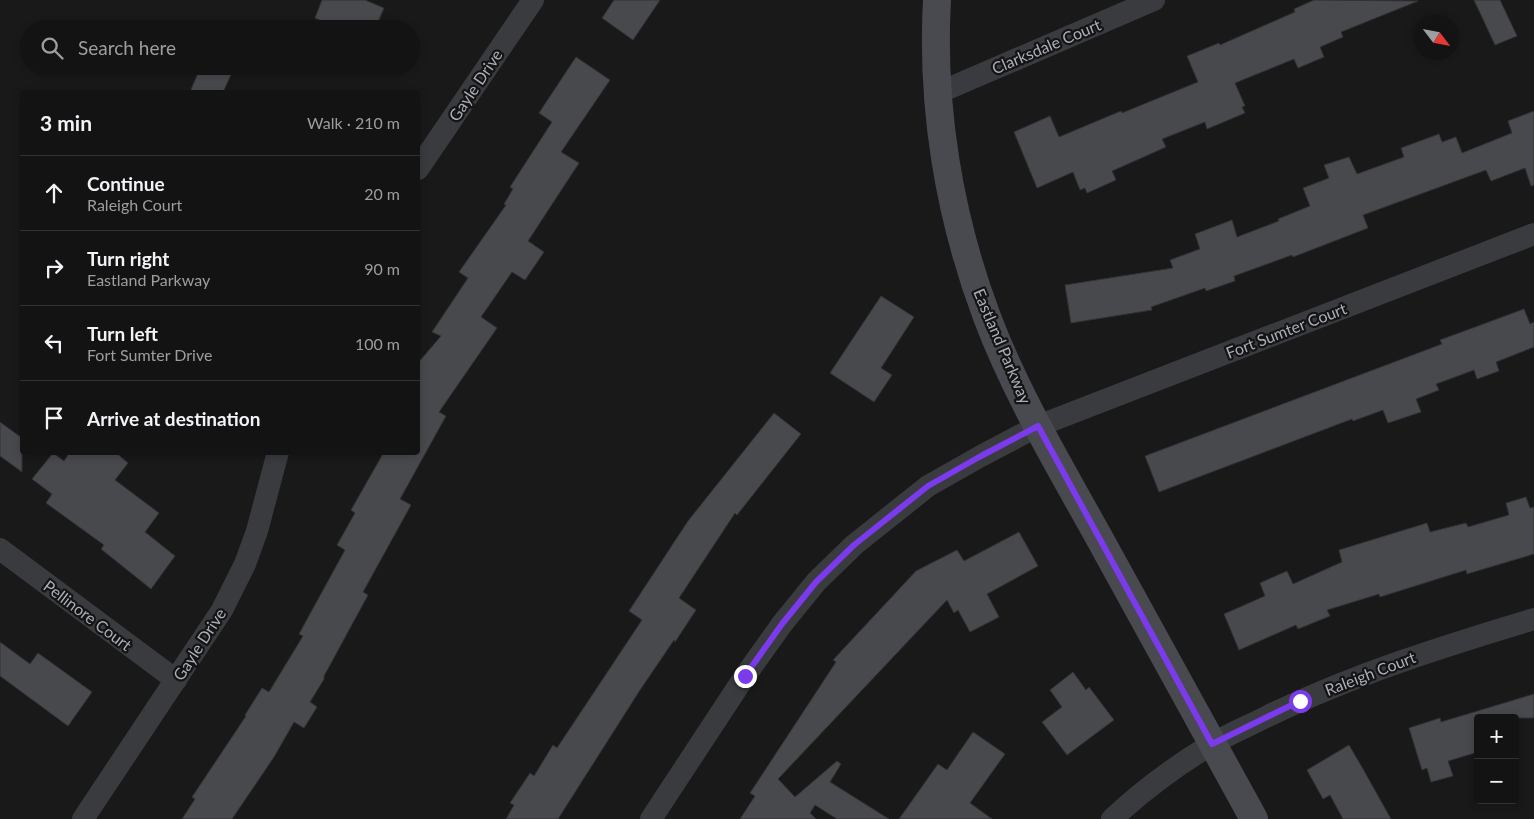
<!DOCTYPE html>
<meta charset="utf-8">
<style>
body{margin:0;font-family:Lato,sans-serif;background:#202022;color:#f1f3f6}
.controls{position:absolute;right:15px;bottom:15px;display:grid;overflow:hidden;border-radius:5px;box-shadow:0 2px 8px #0003}
.controls button{width:45px;height:45px;display:grid;place-items:center;padding:0;border:0;border-bottom:1px solid #323234;background:#131314;color:#f1f3f6;font:25px sans-serif}
.compass{position:absolute;left:1414px;top:15px;width:45px;height:45px;border-radius:50%;background:#131314;box-shadow:0 2px 8px #0003;rotate:122deg}
.stop{position:absolute;width:15px;height:15px;margin:-11px;border:4px solid #7c3aed;border-radius:50%;background:#fff}
.stop.end{background:#7c3aed;border-color:#fff;box-shadow:0 1px 5px #0008}
.list{margin:0;padding:0;list-style:none}
h2{display:flex;justify-content:space-between;align-items:center;height:65px;margin:0;padding:0 20px;font-size:21px}
h2 small{font-size:16px;font-weight:400;color:#9d9ea0}
.list li{display:grid;grid-template-columns:32px 1fr auto;gap:15px;align-items:center;box-sizing:border-box;height:75px;padding:0 20px;border-top:1px solid #323234}
.list b{display:block;font-size:19px;white-space:nowrap}
.list p{margin:0;font-size:16px;white-space:nowrap;color:#9d9ea0}
.list em{font-size:16px;font-style:normal;color:#9d9ea0}
.icon{flex:none;width:28px;height:28px;fill:none;stroke:currentColor;stroke-width:2;stroke-linecap:round;stroke-linejoin:round}
.map{position:relative;flex:none;width:1534px;height:819px;overflow:hidden}
.search{position:absolute;background:#131314;box-shadow:0 2px 8px #0003;left:20px;top:20px;width:400px;height:55px;display:flex;align-items:center;gap:12px;box-sizing:border-box;padding:0 18px;border-radius:28px;color:#9d9ea0;font-size:19px}
.panel{position:absolute;background:#131314;box-shadow:0 2px 8px #0003;left:20px;top:90px;width:400px;height:365px;border-radius:5px}
.map>svg:first-child{display:block}
</style>
<div class="map">
<svg width="1534" height="819" viewBox="0 0 1534 819">
<rect width="100%" height="100%" fill="#19191a"/>
<!-- building -->
<g fill="#48494d" stroke="#333336">
<path d="M 322,0 L 365,0 L 384,8 L 375,29 L 340,29 L 315,18 Z"/>
<path d="M 614,0 L 660,0 L 633,40 L 602,18 Z"/>
<path d="M 1314,0 L 1418,1 L 1341,32 L 1343,37 L 1320,47 L 1324,57 L 1298,68 L 1294,59 L 1235,83 L 1245,106 L 1242,107 L 1245,113 L 1207,129 L 1205,122 L 1162,139 L 1166,147 L 1112,171 L 1116,180 L 1087,193 L 1085,188 L 1080,190 L 1073,172 L 1037,188 L 1014,132 L 1050,116 L 1059,137 L 1121,111 L 1122,113 L 1198,82 L 1187,56 L 1219,43 L 1220,45 L 1295,12 L 1294,9 Z"/>
<path d="M 1474,0 L 1500,0 L 1517,36 L 1495,45 Z"/>
<path d="M 576,57 L 610,80 L 561,152 L 579,163 L 528,241 L 544,252 L 525,280 L 512,272 L 481,317 L 497,328 L 439,412 L 446,416 L 400,499 L 411,505 L 363,592 L 368,595 L 324,676 L 324,679 L 310,702 L 317,707 L 304,728 L 294,722 L 274,757 L 232,819 L 182,819 L 195,799 L 192,797 L 246,716 L 245,715 L 262,688 L 269,692 L 303,636 L 299,634 L 345,550 L 337,545 L 355,513 L 351,510 L 384,452 L 418,452 L 418,363 L 441,336 L 432,332 L 468,278 L 459,272 L 506,205 L 504,204 L 513,189 L 510,187 L 552,122 L 539,113 Z"/>
<path d="M 201,66 L 235,66 L 223,92 L 190,92 Z"/>
<path d="M 1534,111 L 1534,185 L 1531,186 L 1525,168 L 1491,181 L 1486,170 L 1363,215 L 1368,228 L 1293,257 L 1292,255 L 1234,276 L 1235,281 L 1206,291 L 1205,288 L 1151,307 L 1152,310 L 1071,323 L 1065,285 L 1173,268 L 1170,260 L 1200,249 L 1195,234 L 1232,220 L 1237,237 L 1279,221 L 1278,219 L 1310,206 L 1303,188 L 1329,178 L 1324,165 L 1349,157 L 1357,174 L 1404,157 L 1401,148 L 1439,134 L 1442,142 L 1456,137 L 1462,153 L 1512,133 L 1508,121 Z"/>
<path d="M 881,296 L 914,317 L 881,368 L 892,375 L 874,402 L 830,373 Z"/>
<path d="M 1524,309 L 1530,324 L 1534,322 L 1534,347 L 1496,362 L 1499,371 L 1477,379 L 1474,370 L 1436,384 L 1439,390 L 1416,399 L 1421,412 L 1388,423 L 1383,410 L 1353,421 L 1352,419 L 1159,492 L 1145,456 L 1442,344 L 1440,340 Z"/>
<path d="M 774,413 L 801,434 L 737,515 L 735,513 L 679,598 L 696,610 L 675,642 L 674,640 L 640,690 L 558,819 L 506,819 L 514,805 L 510,803 L 530,773 L 534,776 L 553,745 L 557,748 L 642,620 L 629,611 L 688,521 Z"/>
<path d="M 0,422 L 22,438 L 22,472 L 0,456 Z"/>
<path d="M 70,452 L 115,452 L 128,463 L 115,480 L 159,513 L 145,532 L 175,556 L 151,589 L 101,549 L 104,545 L 46,503 L 52,494 L 32,479 L 53,453 L 64,461 Z"/>
<path d="M 1526,497 L 1530,508 L 1534,507 L 1534,554 L 1467,574 L 1466,570 L 1380,597 L 1379,594 L 1327,610 L 1330,616 L 1298,629 L 1296,625 L 1239,650 L 1224,614 L 1265,596 L 1260,583 L 1287,571 L 1293,584 L 1342,562 L 1339,550 L 1427,523 L 1430,532 L 1466,523 L 1468,527 L 1509,515 L 1506,503 Z"/>
<path d="M 1019,532 L 1038,566 L 987,594 L 999,617 L 970,632 L 958,610 L 954,613 L 947,600 L 778,779 L 795,797 L 837,761 L 841,764 L 830,782 L 889,819 L 837,819 L 815,805 L 810,813 L 816,819 L 740,819 L 755,796 L 750,793 L 836,662 L 833,660 L 916,571 L 957,550 L 964,561 Z"/>
<path d="M 0,642 L 30,664 L 38,653 L 92,692 L 68,726 L 0,676 Z"/>
<path d="M 1073,672 L 1086,690 L 1089,687 L 1114,720 L 1067,755 L 1042,722 L 1062,707 L 1050,690 Z"/>
<path d="M 1534,694 L 1534,718 L 1478,718 L 1478,752 L 1448,761 L 1453,776 L 1431,782 L 1427,768 L 1422,770 L 1409,728 L 1440,718 L 1441,722 Z"/>
<path d="M 973,732 L 1005,754 L 970,803 L 992,819 L 899,819 L 938,764 L 947,770 Z"/>
<path d="M 1349,745 L 1363,769 L 1391,819 L 1343,819 L 1330,795 L 1323,799 L 1307,770 Z"/>
</g>
<g fill="none" stroke-linecap="round" stroke-linejoin="round">
<!-- street -->
<g stroke="#3a3b3f" stroke-width="22">
<path d="M 938,93 L 1154,0"/>
<path d="M 418,169 L 533,0"/>
<path d="M 0,549 L 176,680"/>
<path d="M 83,819 L 222,610 L 245,564 L 257,531 L 278,452"/>
<path d="M 651,819 L 745,676 L 782,624 L 816,582 L 854,545 L 928,486 L 981,456 L 1038,426 L 1534,234"/>
<path d="M 1112,819 C 1142,791 1177,765 1212,744 C 1231,733 1251,725 1270,715 C 1355,674 1444,646 1534,619"/>
</g>
<!-- secondary -->
<path stroke="#484a4f" stroke-width="28" d="M 937,0 C 931,107 949,216 987,317 C 1018,399 1065,475 1107,552 C 1156,641 1205,730 1254,819"/>
</g>
<g fill="none" stroke-linecap="round" stroke-linejoin="round">
<!-- route -->
<path stroke="#7c3aed" stroke-width="6" d="M 745,676 L 782,624 L 816,582 L 854,545 L 928,486 L 981,456 L 1038,426 L 1212,744 L 1300,701"/>
</g>
<g text-anchor="middle" dominant-baseline="central" stroke-width="4.5" stroke-linejoin="round" paint-order="stroke">
<!-- street labels -->
<g font-size="16" fill="#acafb9" stroke="#141415">
<text transform="translate(1046 46) rotate(-23)">Clarksdale Court</text>
<text transform="translate(475 85) rotate(-56)">Gayle Drive</text>
<text transform="translate(1286 330) rotate(-21)">Fort Sumter Court</text>
<text transform="translate(1003 346) rotate(67)">Eastland Parkway</text>
<text transform="translate(88 615) rotate(37)">Pellinore Court</text>
<text transform="translate(199 644) rotate(-57)">Gayle Drive</text>
<text transform="translate(1370 673) rotate(-21)">Raleigh Court</text>
</g>
</g>
</svg>
<div class="controls">
<button>+</button>
<button>−</button>
</div>
<svg class="compass" viewBox="-18 -18 36 36"><path d="M0-13l5 13h-10z" fill="#e53935"/><path d="M0 13l5-13h-10z" fill="#9d9ea0"/></svg>
<div class="stop" style="left:1300px;top:701px"></div>
<div class="stop end" style="left:745px;top:676px"></div>
<div class="search"><svg class="icon" aria-label="search" viewBox="0 0 24 24"><circle cx="10" cy="10" r="6"/><path d="M15 15l6 6"/></svg>Search here</div>
<section class="panel">
<h2>3 min<small>Walk · 210 m</small></h2>
<ul class="list">
<li><svg class="icon" aria-label="ahead" viewBox="0 0 24 24"><path d="M12 20V5M6 11l6-6 6 6"/></svg><div><b>Continue</b><p>Raleigh Court</p></div><em>20 m</em></li>
<li><svg class="icon" aria-label="right" viewBox="0 0 24 24"><path d="M7 20v-9h11M14 6l5 5-5 5"/></svg><div><b>Turn right</b><p>Eastland Parkway</p></div><em>90 m</em></li>
<li><svg class="icon" aria-label="left" viewBox="0 0 24 24"><path d="M17 20v-9H6M10 6l-5 5 5 5"/></svg><div><b>Turn left</b><p>Fort Sumter Drive</p></div><em>100 m</em></li>
<li><svg class="icon" aria-label="arrive" viewBox="0 0 24 24"><path d="M6 21V4h12l-3 4 3 4H6"/></svg><div><b>Arrive at destination</b></div></li>
</ul>
</section>
</div>
